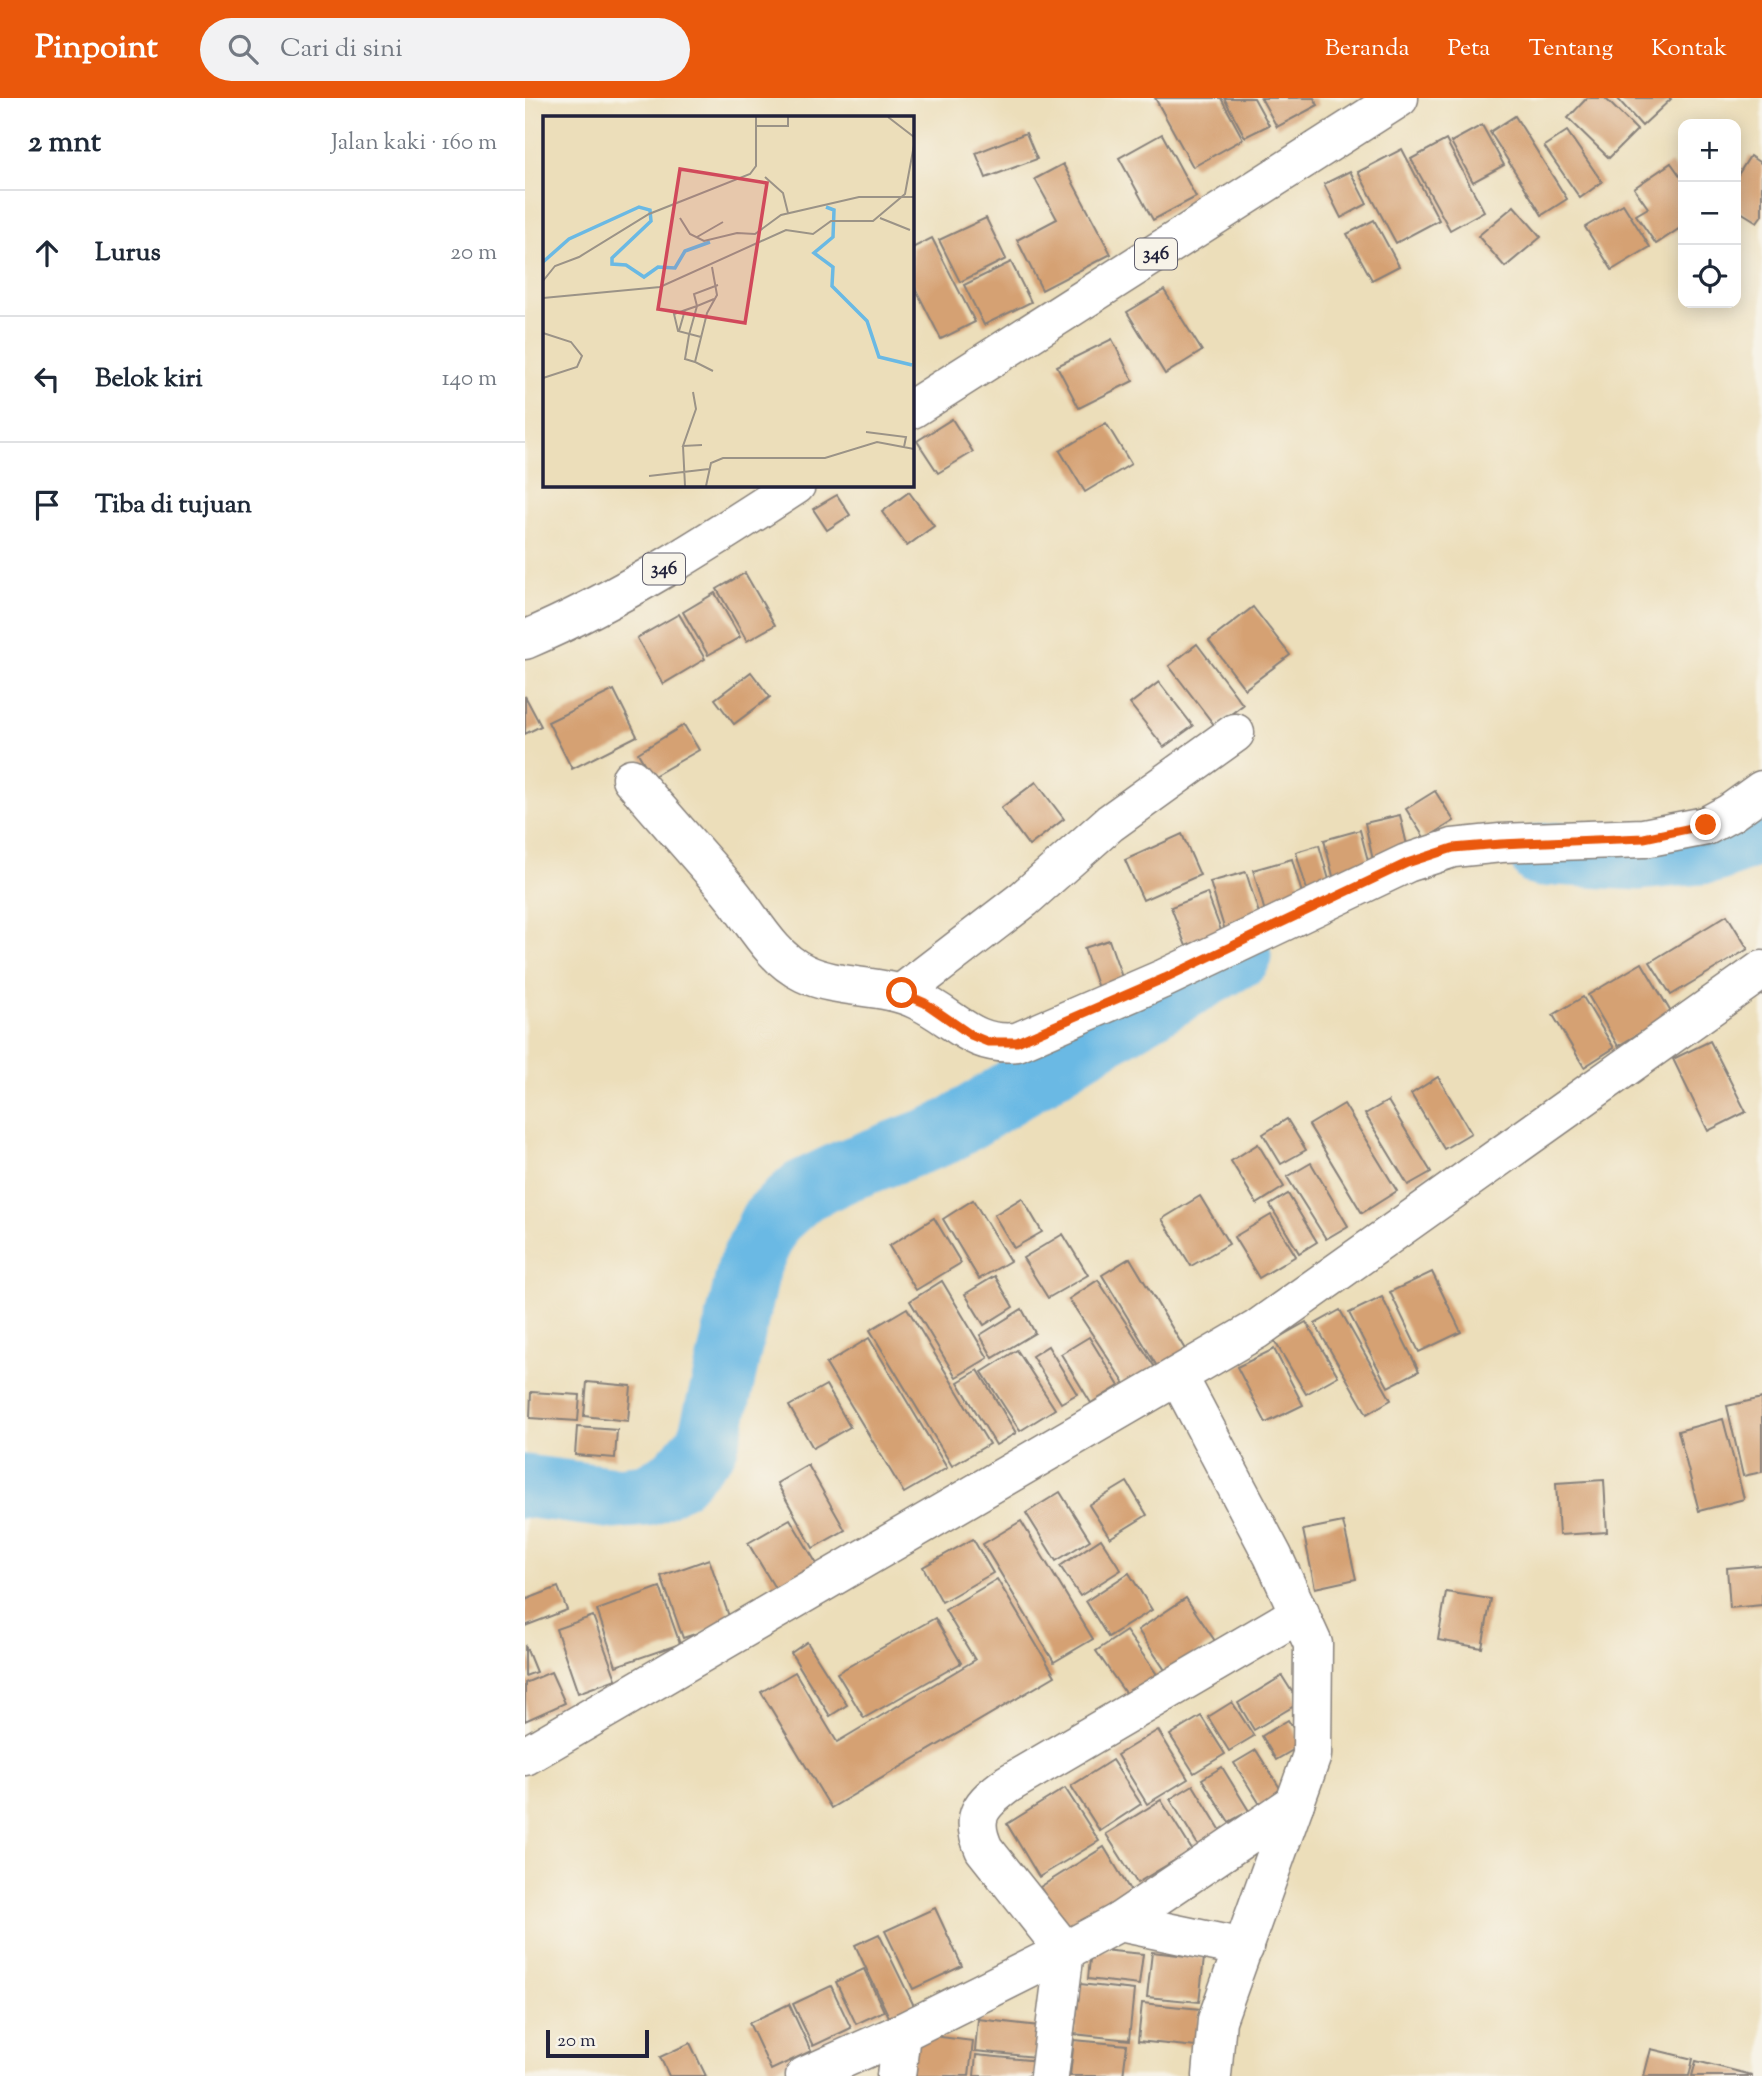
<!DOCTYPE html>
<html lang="id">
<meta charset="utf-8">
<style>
body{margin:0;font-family:"Sorts Mill Goudy",serif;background:#f2f2f3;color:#1f2937}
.controls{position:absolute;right:21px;top:21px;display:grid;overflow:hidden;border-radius:14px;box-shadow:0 4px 18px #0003}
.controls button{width:63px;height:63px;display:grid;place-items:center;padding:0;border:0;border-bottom:2px solid #e0e1e3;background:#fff;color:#1f2937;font:35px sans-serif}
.scale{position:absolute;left:21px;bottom:18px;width:103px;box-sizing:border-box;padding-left:7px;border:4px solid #22223b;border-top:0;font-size:19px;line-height:24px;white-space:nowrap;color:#22223b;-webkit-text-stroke:5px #f7f3e8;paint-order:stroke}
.stop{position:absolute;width:21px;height:21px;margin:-16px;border:5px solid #ea580c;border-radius:50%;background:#fff}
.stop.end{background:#ea580c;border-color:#fff;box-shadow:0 2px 7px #0008}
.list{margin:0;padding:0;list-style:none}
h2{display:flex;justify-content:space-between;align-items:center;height:91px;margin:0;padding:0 28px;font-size:30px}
h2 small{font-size:23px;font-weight:400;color:#747a83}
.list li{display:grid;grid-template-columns:46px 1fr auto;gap:21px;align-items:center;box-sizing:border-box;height:126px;padding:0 28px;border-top:2px solid #e0e1e3}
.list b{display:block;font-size:26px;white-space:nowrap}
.list em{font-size:23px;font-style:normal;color:#747a83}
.icon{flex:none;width:38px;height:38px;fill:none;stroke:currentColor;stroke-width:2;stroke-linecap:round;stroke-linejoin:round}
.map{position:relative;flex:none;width:1237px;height:1978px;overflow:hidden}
header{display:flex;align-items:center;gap:42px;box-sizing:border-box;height:98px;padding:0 35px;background:#ea580c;color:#fff}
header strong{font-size:33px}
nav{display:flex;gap:38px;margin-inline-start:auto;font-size:24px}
.search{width:490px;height:63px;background:#f2f2f3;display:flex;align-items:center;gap:18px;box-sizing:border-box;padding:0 24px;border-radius:38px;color:#747a83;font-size:26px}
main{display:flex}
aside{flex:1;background:#fff}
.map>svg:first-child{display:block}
</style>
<header>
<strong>Pinpoint</strong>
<div class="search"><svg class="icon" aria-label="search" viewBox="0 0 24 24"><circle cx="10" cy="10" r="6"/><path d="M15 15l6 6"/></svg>Cari di sini</div>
<nav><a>Beranda</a><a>Peta</a><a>Tentang</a><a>Kontak</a></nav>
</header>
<main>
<aside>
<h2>2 mnt<small>Jalan kaki · 160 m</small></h2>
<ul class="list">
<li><svg class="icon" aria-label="ahead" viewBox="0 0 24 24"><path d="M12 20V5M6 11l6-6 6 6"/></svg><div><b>Lurus</b></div><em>20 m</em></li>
<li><svg class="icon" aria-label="left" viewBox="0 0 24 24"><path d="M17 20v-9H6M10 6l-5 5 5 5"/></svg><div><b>Belok kiri</b></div><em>140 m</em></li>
<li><svg class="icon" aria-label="arrive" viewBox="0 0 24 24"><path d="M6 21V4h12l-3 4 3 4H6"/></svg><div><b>Tiba di tujuan</b></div></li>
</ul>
</aside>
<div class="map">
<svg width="1237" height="1978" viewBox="0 0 1237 1978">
<rect width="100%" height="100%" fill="#f7f3e8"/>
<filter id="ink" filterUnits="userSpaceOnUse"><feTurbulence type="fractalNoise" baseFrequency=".0143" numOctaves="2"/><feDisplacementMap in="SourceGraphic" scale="14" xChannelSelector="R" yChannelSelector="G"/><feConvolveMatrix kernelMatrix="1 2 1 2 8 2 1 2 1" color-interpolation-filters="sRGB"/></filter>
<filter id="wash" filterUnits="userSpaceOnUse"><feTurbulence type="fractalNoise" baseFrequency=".00686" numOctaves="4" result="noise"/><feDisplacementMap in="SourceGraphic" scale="28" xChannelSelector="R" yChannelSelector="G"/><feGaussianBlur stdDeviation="1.57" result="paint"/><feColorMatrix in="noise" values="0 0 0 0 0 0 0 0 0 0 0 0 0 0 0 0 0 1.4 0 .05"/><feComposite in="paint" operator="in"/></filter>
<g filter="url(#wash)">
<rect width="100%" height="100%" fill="#ecdeba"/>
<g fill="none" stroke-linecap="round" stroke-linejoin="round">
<!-- river -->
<g stroke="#6ab9e4" stroke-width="63">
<path d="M 1016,758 L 1029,756 L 1115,761 L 1188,754 L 1237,735"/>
<path d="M 0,1388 L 90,1400 L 122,1397 L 151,1381 L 182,1347 L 197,1289 L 224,1168 L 246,1122 L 278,1093 L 320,1073 L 420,1035 L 556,950 L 715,858"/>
</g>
</g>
<g id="blocks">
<!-- building -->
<g fill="#d5a173">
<path d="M 630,0 L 696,0 L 718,41 L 668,69 Z"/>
<path d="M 699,0 L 729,0 L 744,27 L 720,39 Z"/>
<path d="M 736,0 L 789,0 L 793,7 L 752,29 Z"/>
<path d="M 1062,0 L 1080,0 L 1112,32 L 1084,60 L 1043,20 Z"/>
<path d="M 1092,0 L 1145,0 L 1146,1 L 1117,28 Z"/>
<path d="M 990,18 L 1042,101 L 1017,117 L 965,34 Z"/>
<path d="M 957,27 L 979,67 L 948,84 L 926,44 Z"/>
<path d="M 1042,33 L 1077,84 L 1055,100 L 1019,48 Z"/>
<path d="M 501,35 L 512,61 L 461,80 L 451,55 Z"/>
<path d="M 637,36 L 671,99 L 628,122 L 594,60 Z"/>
<path d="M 921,42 L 959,113 L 925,132 L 886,61 Z"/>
<path d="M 877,51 L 914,122 L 871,145 L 833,74 Z"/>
<path d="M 1225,58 L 1237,66 L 1237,117 L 1232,124 L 1211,111 L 1211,80 Z"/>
<path d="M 1146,65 L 1158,82 L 1158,128 L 1131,146 L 1111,117 L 1123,110 L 1109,90 Z"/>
<path d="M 538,66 L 586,156 L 517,192 L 492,142 L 532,121 L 510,81 Z"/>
<path d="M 825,73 L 842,106 L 816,120 L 799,86 Z"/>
<path d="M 1098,106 L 1125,149 L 1087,172 L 1060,129 Z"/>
<path d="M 989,108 L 1016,139 L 980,169 L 953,138 Z"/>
<path d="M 461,120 L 481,161 L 435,184 L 414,142 Z"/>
<path d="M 849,122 L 874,168 L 847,182 L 822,136 Z"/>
<path d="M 407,140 L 450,224 L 416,241 L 387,184 L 387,150 Z"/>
<path d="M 486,164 L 506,204 L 459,227 L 439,187 Z"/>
<path d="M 639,192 L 677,253 L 640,276 L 602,214 Z"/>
<path d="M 587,241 L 608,283 L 554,310 L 532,268 Z"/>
<path d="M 427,321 L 448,354 L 413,375 L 392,343 Z"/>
<path d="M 581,325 L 606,366 L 560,394 L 535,353 Z"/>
<path d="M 384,394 L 409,428 L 382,448 L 357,414 Z"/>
<path d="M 312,397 L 325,417 L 302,432 L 288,411 Z"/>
<path d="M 220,475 L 250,527 L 222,543 L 192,491 Z"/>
<path d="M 190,495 L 215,539 L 183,557 L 158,514 Z"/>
<path d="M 728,509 L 765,557 L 720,591 L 684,543 Z"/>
<path d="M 154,516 L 180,561 L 138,586 L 112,540 Z"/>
<path d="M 672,546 L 718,607 L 690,628 L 644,568 Z"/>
<path d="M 226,574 L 245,599 L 209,626 L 190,601 Z"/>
<path d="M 634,584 L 668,628 L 639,649 L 605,606 Z"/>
<path d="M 89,592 L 112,638 L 47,671 L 23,624 Z"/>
<path d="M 0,598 L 16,628 L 0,636 Z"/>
<path d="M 159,627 L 174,652 L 127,679 L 113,655 Z"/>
<path d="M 511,684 L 539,721 L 504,748 L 476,710 Z"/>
<path d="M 910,693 L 929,723 L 900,741 L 881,711 Z"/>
<path d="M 875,717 L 885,760 L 849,767 L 840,725 Z"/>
<path d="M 835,732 L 847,778 L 810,786 L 799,742 Z"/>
<path d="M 657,736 L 675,777 L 618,802 L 600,762 Z"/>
<path d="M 794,747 L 807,792 L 784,799 L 771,754 Z"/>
<path d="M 767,761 L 781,809 L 742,821 L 728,772 Z"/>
<path d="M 721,774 L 737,825 L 701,836 L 685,784 Z"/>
<path d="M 682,795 L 697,835 L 661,848 L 646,809 Z"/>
<path d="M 1202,817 L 1223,851 L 1146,897 L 1125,864 Z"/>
<path d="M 584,842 L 599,885 L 574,893 L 559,850 Z"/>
<path d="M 1117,865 L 1147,916 L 1093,948 L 1063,897 Z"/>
<path d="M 1058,899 L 1089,950 L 1059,969 L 1028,917 Z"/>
<path d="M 1185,943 L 1221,1014 L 1183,1033 L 1148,961 Z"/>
<path d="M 913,979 L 946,1035 L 919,1051 L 886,996 Z"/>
<path d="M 863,1003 L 906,1074 L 883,1087 L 840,1016 Z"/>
<path d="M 819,1006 L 872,1093 L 837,1115 L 784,1027 Z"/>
<path d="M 762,1021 L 781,1052 L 756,1066 L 738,1036 Z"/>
<path d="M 733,1046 L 759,1089 L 732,1106 L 706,1063 Z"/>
<path d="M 786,1065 L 823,1128 L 801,1141 L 762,1079 Z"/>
<path d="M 763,1096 L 792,1144 L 774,1155 L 745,1107 Z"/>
<path d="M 675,1098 L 704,1146 L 666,1168 L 637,1121 Z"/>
<path d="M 497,1100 L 517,1134 L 489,1150 L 469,1117 Z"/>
<path d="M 448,1102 L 485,1163 L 454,1181 L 418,1121 Z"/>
<path d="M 746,1117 L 771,1158 L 734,1180 L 709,1139 Z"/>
<path d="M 409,1120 L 436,1165 L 391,1192 L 364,1148 Z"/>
<path d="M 538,1136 L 563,1177 L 523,1200 L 498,1160 Z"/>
<path d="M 605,1160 L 661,1253 L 633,1270 L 577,1177 Z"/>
<path d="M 907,1174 L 936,1234 L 894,1254 L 865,1194 Z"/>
<path d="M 470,1178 L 488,1209 L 459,1227 L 440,1196 Z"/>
<path d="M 573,1182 L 631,1271 L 602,1289 L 544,1201 Z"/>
<path d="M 417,1183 L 463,1260 L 431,1279 L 385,1203 Z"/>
<path d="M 857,1199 L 894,1273 L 863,1289 L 824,1215 Z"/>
<path d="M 382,1210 L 464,1346 L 427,1368 L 345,1232 Z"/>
<path d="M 497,1211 L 510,1235 L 468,1260 L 455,1237 Z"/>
<path d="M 815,1212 L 866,1302 L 842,1316 L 790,1226 Z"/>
<path d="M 781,1224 L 813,1278 L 781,1296 L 749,1242 Z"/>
<path d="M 564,1239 L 594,1288 L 566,1305 L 536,1256 Z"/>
<path d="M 344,1240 L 422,1370 L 379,1395 L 301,1266 Z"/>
<path d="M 523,1248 L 552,1296 L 536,1305 L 507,1258 Z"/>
<path d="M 749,1251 L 778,1307 L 741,1325 L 712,1269 Z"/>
<path d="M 492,1252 L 530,1311 L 495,1333 L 457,1274 Z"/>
<path d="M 453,1272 L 491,1335 L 471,1347 L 433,1284 Z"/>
<path d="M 62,1284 L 106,1288 L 103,1323 L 59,1318 Z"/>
<path d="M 301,1287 L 325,1329 L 288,1350 L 264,1308 Z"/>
<path d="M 6,1294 L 55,1297 L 53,1323 L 5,1320 Z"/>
<path d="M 1237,1300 L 1237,1374 L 1218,1378 L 1202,1308 Z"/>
<path d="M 1198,1321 L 1219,1401 L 1174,1413 L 1153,1333 Z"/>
<path d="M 52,1329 L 92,1332 L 90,1360 L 50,1357 Z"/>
<path d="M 283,1367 L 320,1432 L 288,1450 L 252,1385 Z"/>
<path d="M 1079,1382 L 1082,1434 L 1034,1437 L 1031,1385 Z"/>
<path d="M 602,1384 L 622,1417 L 585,1440 L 564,1407 Z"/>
<path d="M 535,1394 L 565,1442 L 531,1463 L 501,1415 Z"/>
<path d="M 265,1421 L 296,1473 L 254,1497 L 223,1445 Z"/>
<path d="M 496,1423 L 568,1541 L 529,1564 L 458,1446 Z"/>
<path d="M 818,1424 L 831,1481 L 790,1490 L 778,1432 Z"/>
<path d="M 448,1441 L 468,1475 L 417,1504 L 398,1469 Z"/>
<path d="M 576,1441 L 596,1472 L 555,1498 L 535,1468 Z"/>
<path d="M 184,1461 L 206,1524 L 158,1540 L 136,1478 Z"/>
<path d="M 1237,1467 L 1237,1507 L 1205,1510 L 1202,1470 Z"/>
<path d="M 604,1475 L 627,1512 L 583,1539 L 561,1503 Z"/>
<path d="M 472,1481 L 530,1578 L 306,1710 L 236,1594 L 270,1574 L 312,1644 L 450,1562 L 420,1512 Z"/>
<path d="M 33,1489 L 42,1512 L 0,1528 L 0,1502 Z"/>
<path d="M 135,1489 L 155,1546 L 91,1568 L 72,1512 Z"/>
<path d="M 921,1494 L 966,1501 L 957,1550 L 913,1542 Z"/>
<path d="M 661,1500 L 690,1543 L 642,1575 L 613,1532 Z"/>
<path d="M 68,1518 L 91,1581 L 53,1595 L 31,1531 Z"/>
<path d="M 410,1520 L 436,1565 L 339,1620 L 312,1575 Z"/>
<path d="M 601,1533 L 636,1582 L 605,1602 L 571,1553 Z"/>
<path d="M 282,1544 L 322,1607 L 305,1618 L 266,1555 Z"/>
<path d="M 0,1547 L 11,1574 L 0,1578 Z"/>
<path d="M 26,1574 L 40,1605 L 0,1623 L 0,1585 Z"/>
<path d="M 757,1578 L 774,1605 L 729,1632 L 713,1605 Z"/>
<path d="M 707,1604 L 729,1638 L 704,1653 L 683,1619 Z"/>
<path d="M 676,1618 L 700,1656 L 669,1675 L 645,1637 Z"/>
<path d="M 763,1622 L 778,1646 L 751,1662 L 737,1638 Z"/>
<path d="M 633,1632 L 663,1681 L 622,1706 L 592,1657 Z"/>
<path d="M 731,1652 L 758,1695 L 736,1708 L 709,1665 Z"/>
<path d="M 587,1662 L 616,1706 L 575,1733 L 546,1688 Z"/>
<path d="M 697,1669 L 724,1713 L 704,1724 L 677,1681 Z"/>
<path d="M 668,1687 L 696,1733 L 673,1747 L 645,1701 Z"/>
<path d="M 540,1690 L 574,1743 L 514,1779 L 482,1726 Z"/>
<path d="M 636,1702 L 667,1752 L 612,1785 L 581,1736 Z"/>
<path d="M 579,1749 L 611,1802 L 547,1841 L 515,1789 Z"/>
<path d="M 410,1810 L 437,1868 L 388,1891 L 360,1833 Z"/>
<path d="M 354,1836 L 389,1908 L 364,1919 L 330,1847 Z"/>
<path d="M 566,1851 L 618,1856 L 614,1887 L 563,1881 Z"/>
<path d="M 627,1854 L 679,1860 L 674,1904 L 622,1899 Z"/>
<path d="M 339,1871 L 359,1913 L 331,1926 L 311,1884 Z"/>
<path d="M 555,1886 L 609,1892 L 604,1942 L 549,1936 Z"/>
<path d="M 306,1888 L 326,1930 L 288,1948 L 268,1906 Z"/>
<path d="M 617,1905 L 675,1911 L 671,1949 L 613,1943 Z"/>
<path d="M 264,1906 L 286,1953 L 246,1972 L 224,1925 Z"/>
<path d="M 453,1921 L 514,1928 L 510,1959 L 450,1953 Z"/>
<path d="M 384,1935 L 448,1943 L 444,1978 L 379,1978 Z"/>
<path d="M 549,1942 L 602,1947 L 598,1978 L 545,1978 Z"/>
<path d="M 165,1945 L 181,1978 L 144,1978 L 135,1959 Z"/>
<path d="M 1126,1951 L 1168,1961 L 1164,1978 L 1119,1978 Z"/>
<path d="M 451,1957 L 514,1963 L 512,1978 L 449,1978 Z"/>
<path d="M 1171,1963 L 1227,1977 L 1227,1978 L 1167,1978 Z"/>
</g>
</g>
</g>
<g filter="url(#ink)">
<use href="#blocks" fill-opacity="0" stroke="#87807a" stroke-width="2"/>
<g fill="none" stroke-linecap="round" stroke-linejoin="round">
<!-- minor casing -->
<g stroke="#87807a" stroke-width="41">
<g id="minor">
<path d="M 106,680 C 138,718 172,755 204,793 C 227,820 245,859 279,875 C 314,892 356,885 392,902 C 430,919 446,949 492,944 L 640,880 L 882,765 L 928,750 L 976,745 L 1119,740 L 1181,728 L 1205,715 L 1237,692"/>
<path d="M 377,895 L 499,801 L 585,725 L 710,635"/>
<path d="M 653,1278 L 748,1458 L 788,1546 L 787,1657 L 692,1922 L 687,1978"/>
<path d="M 0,1658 L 731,1232 L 1237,872"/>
<path d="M 594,1824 L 719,1850"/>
<path d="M 280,1978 L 376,1935 L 540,1853 L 459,1751 C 444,1718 456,1706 483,1686 L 775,1515"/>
<path d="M 371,1978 L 376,1935"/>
<path d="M 524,1978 L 540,1853 L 594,1824 L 770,1705"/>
</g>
</g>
<!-- major casing -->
<g stroke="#87807a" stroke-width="41">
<g id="major">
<path d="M 387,311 L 874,0"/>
<path d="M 0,542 C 96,501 184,444 271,387"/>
</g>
</g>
<!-- minor -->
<use href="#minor" stroke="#fff" stroke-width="38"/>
<!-- major -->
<use href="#major" stroke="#fff" stroke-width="38"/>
</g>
</g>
<g fill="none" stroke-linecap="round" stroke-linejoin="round" filter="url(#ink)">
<!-- route -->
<path stroke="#ea580c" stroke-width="9" d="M 377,895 L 400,905 L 446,937 L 463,944 L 492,944 L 640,880 L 882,765 L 928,750 L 976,746 L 1119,740 L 1181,727"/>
</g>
<g text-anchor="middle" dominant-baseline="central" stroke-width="5" stroke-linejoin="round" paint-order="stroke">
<!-- shield labels -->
<g fill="#f7f3e8" stroke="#62616f" stroke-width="2">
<rect x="610" y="140.5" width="42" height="31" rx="5"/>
<rect x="118" y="455.5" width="42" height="31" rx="5"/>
</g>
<g font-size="19" font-weight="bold" fill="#22223b">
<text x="631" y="156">346</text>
<text x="139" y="471">346</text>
</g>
</g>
<!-- overview -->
<g transform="translate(18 18)">
<rect width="371" height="371" fill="#ecdeba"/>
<path fill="none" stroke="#6ab9e4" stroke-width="3.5" d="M 283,91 L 291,94 L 290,121 L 271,137 L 290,151 L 289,170 L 324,205 L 336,241 L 369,249M 0,146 L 26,123 L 96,91 L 107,94 L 108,105 L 69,142 L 69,148 L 83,149 L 101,161 L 115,151 L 132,152 L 142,135 L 167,126"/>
<path fill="none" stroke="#9b9387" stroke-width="2" d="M 345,1 L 371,21M 213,10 L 245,10 L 245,1M 222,61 L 240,77 L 245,97M 137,102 L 147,118 L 161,125 L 194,117 L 212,118 L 238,99 L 316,81 L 371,81M 337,102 L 367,114M 154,121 L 180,106M 169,151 L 174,179 L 164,197 L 152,246 L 170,255M 0,165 L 12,150 L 36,141 L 106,98 L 207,58 L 213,50 L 213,1M 0,182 L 117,171 L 243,114 L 270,118 L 288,105 L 330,105 L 362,78 L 371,29M 136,215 L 142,194M 0,217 L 28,226 L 39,240 L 34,251 L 0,262M 158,221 L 135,215 L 131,198 L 154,190 L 151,178 L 175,169M 152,246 L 142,243 L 146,219 L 154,190 L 171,183M 150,276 L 153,293 L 140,330 L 159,329M 323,316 L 363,321 L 361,331M 140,330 L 142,370M 106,360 L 166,353M 163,370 L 168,347 L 180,342 L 282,342 L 334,326 L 371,333"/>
<path fill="#d1495b" fill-opacity="0.15" stroke="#d1495b" stroke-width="3.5" d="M 137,53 L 224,67 L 202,207 L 115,193 Z"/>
<rect width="371" height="371" fill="none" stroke="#22223b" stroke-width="3.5"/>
</g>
</svg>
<div class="controls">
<button>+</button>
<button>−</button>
<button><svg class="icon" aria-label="locate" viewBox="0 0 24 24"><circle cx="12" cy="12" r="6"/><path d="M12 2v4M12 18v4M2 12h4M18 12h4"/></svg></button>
</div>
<div class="scale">20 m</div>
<div class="stop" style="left:377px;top:895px"></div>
<div class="stop end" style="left:1181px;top:727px"></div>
</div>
</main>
